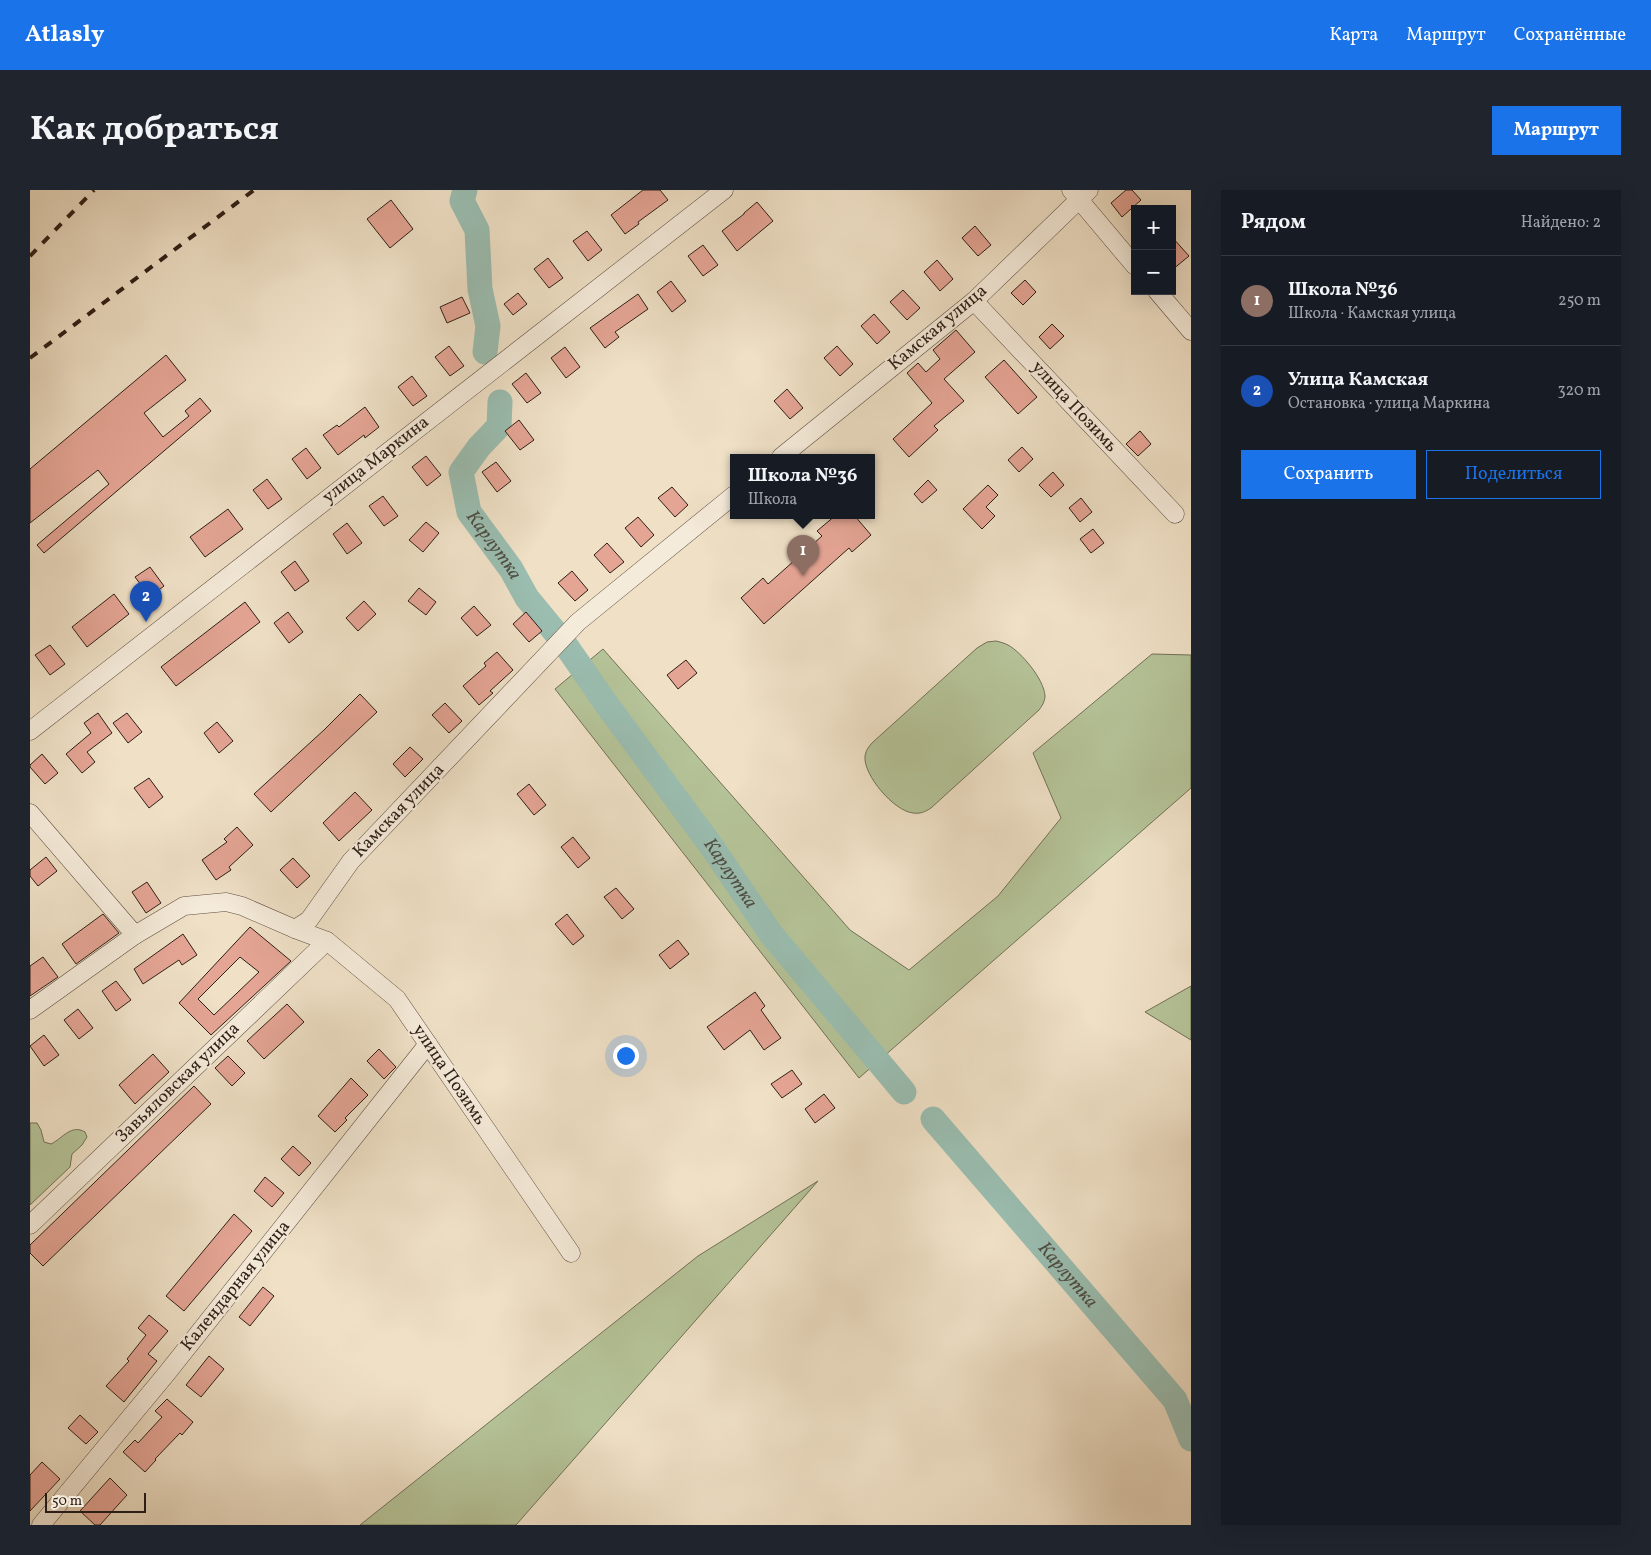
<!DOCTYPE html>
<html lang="ru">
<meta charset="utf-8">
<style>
body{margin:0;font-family:Vollkorn,serif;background:#20242c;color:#f1f3f6}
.controls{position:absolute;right:15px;top:15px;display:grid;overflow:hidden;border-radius:0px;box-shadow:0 5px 20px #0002}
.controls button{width:45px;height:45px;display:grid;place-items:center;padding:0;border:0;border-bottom:1px solid #363941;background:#171b24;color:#f1f3f6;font:25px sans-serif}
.scale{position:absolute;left:15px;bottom:12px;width:101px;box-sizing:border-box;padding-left:5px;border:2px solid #2d1e16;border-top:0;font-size:14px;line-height:18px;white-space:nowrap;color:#2d1e16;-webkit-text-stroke:4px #f5ebda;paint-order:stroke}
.you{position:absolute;left:595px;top:865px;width:18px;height:18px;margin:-12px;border:4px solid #fff;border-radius:50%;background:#1a73e8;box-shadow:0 0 0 8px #1a73e833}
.badge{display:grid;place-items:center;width:32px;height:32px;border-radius:50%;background:#1a73e8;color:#fff;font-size:16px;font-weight:700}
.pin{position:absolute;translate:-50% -41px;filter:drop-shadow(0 1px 2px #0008)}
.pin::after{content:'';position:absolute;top:26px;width:18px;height:15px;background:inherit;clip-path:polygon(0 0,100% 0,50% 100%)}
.popup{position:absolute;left:700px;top:264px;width:145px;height:65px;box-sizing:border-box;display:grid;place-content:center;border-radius:0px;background:#171b24;filter:drop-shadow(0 1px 4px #0005);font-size:16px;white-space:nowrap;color:#9ea1a6}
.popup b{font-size:19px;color:#f1f3f6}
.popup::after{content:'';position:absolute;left:50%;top:100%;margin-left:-10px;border:10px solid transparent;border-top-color:#171b24}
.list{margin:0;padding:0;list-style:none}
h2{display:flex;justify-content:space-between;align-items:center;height:65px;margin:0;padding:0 20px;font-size:21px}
h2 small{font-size:16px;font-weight:400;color:#9ea1a6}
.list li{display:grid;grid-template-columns:32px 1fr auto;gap:15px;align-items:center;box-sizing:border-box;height:90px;padding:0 20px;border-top:1px solid #363941}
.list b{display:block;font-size:19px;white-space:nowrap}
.list p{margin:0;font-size:16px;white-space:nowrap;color:#9ea1a6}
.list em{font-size:16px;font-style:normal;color:#9ea1a6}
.actions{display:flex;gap:10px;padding:15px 20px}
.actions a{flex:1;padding:11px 0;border:1px solid #1a73e8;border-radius:0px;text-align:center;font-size:18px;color:#1a73e8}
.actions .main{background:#1a73e8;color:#fff}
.map{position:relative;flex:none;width:1161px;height:1335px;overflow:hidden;border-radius:0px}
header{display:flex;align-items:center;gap:30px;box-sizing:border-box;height:70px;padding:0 25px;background:#1a73e8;color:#fff}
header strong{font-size:24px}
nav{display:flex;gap:28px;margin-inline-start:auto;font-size:18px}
.intro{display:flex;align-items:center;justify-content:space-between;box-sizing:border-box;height:120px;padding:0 30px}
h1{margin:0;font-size:35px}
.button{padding:12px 22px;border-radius:0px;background:#1a73e8;color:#fff;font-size:18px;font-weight:700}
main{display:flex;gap:30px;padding:0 30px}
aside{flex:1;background:#171b24;border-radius:0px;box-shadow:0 5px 20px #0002}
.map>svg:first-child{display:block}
</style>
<header>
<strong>Atlasly</strong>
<nav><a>Карта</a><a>Маршрут</a><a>Сохранённые</a></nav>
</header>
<div class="intro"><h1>Как добраться</h1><a class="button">Маршрут</a></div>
<main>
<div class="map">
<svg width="1161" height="1335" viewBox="0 0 1161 1335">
<rect width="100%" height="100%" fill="#efe0c6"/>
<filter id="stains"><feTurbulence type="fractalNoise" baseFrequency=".004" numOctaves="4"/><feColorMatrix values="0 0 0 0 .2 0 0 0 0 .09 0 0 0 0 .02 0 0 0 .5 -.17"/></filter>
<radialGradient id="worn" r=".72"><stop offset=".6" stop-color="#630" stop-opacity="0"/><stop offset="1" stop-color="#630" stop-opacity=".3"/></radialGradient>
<!-- green -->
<g fill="#b5c398" stroke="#717057">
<path d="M 966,451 C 970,452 974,453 978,455 C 991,462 1014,489 1015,506 C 1015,511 1012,516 1009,520 L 901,618 C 895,622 890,624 883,623 C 864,621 833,585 835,566 C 836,560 839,556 843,552 L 947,458 L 957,452 Z"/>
<path d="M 573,459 L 820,740 L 879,780 L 968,706 L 1031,628 L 1003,563 L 1122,464 L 1161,465 L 1161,598 L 829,888 L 525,499 Z"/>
<path d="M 1161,796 L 1161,850 L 1115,822 Z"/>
<path d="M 0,933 L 7,933 L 11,940 L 14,952 L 21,954 C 33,948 41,934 55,942 L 57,947 L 52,955 L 42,964 L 40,977 L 0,1015 Z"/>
<path d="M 788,991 L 486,1335 L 330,1335 L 668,1066 Z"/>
</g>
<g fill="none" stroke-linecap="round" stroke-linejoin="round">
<!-- river -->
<g stroke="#9abdb0" stroke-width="25">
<path d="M 435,0 L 432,11 L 447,40 L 450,99 L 458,136 L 455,162"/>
<path id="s1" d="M 470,212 L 469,236 L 449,257 L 431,282 L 439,322 L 481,379 L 497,408 L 525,442"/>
<path id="s2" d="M 537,457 L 577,515 L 682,657 L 741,744 L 874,902"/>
<path id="s3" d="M 903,929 L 1145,1210 L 1161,1249"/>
</g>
</g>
<!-- building -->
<g fill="#e5a595" stroke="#2d1e16" fill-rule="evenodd">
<path d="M 613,0 L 630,0 L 638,10 L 608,32 L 609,34 L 595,44 L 581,25 Z"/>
<path d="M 1096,0 L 1102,0 L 1111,10 L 1092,27 L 1081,13 Z"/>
<path d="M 361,10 L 383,39 L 360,58 L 337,29 Z"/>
<path d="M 727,12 L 743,31 L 707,61 L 692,41 L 714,24 L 714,23 Z"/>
<path d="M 945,36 L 961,55 L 948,66 L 932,48 Z"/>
<path d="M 557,41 L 572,60 L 558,71 L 543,51 Z"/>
<path d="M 1142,47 L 1159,66 L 1142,80 Z"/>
<path d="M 673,55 L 688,75 L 673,86 L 658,66 Z"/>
<path d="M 518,68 L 533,88 L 519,98 L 504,79 Z"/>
<path d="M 907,70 L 923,89 L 910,101 L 894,82 Z"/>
<path d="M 995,90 L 1006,102 L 993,115 L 981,103 Z"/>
<path d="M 641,91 L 656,111 L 642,122 L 627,102 Z"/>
<path d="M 873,100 L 890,118 L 877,130 L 860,112 Z"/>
<path d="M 488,103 L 497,114 L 483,125 L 474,114 Z"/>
<path d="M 608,104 L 618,119 L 585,142 L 589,147 L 575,158 L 560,138 Z"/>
<path d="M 432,107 L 440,123 L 417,133 L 410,117 Z"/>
<path d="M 844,124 L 860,142 L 847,154 L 831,136 Z"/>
<path d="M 1022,134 L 1034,146 L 1020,159 L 1009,147 Z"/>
<path d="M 926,140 L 945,162 L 914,189 L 934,211 L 904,236 L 908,240 L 879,267 L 863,249 L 902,213 L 877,183 L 888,173 L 896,182 L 910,169 L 903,160 Z"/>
<path d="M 419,156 L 434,176 L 420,186 L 405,167 Z"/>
<path d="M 807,156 L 823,174 L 810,186 L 794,168 Z"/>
<path d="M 535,157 L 550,177 L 536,188 L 521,168 Z"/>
<path d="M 136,165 L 156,190 L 114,223 L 133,247 L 159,226 L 155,221 L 170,208 L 181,221 L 14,363 L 7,355 L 79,294 L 68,280 L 0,333 L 0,279 Z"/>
<path d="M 974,170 L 1007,207 L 988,224 L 955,187 Z"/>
<path d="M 496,183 L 511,203 L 497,213 L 482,194 Z"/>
<path d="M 382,186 L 397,206 L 383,216 L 368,197 Z"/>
<path d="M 757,199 L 773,218 L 760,229 L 744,211 Z"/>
<path d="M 335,217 L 349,237 L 335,248 L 334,245 L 308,265 L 293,245 L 307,235 L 309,237 Z"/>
<path d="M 489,230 L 504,250 L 490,260 L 475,241 Z"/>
<path d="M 1110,241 L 1121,254 L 1108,266 L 1096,254 Z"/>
<path d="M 992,257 L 1003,269 L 989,282 L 978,270 Z"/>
<path d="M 276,258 L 291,278 L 277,289 L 262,269 Z"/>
<path d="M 396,266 L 411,285 L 397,296 L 382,277 Z"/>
<path d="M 466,272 L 481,291 L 467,302 L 452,282 Z"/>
<path d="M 1023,282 L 1034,295 L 1021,307 L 1009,295 Z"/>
<path d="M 237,289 L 252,309 L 238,319 L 223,300 Z"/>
<path d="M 898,290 L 907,300 L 892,313 L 884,304 Z"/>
<path d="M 958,295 L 968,305 L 956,317 L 965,326 L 952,339 L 933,319 Z"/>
<path d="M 642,297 L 658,315 L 645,327 L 628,308 Z"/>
<path d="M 353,306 L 368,326 L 354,336 L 339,316 Z"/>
<path d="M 1051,308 L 1062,322 L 1050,332 L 1039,318 Z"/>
<path d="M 198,319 L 213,339 L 175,367 L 160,347 Z"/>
<path d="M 806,325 L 824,325 L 841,345 L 822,362 L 819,358 L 734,434 L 711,408 L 733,388 L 738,394 L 792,346 L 787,341 Z"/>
<path d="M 608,327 L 624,345 L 611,357 L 595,338 Z"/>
<path d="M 396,332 L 409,343 L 393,362 L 379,350 Z"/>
<path d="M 317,333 L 332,353 L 317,364 L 303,344 Z"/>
<path d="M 1063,339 L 1074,353 L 1061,363 L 1050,349 Z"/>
<path d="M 577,353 L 594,372 L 580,383 L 564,365 Z"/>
<path d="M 265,371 L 279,391 L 265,401 L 251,382 Z"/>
<path d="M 120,377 L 134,396 L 120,407 L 105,387 Z"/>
<path d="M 542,381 L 558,400 L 545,411 L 528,393 Z"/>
<path d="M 389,398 L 406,412 L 396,425 L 378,411 Z"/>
<path d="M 84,404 L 99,424 L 57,457 L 42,437 Z"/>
<path d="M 334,411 L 346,424 L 328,441 L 316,428 Z"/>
<path d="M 215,412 L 230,432 L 146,496 L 131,477 Z"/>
<path d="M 444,416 L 461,435 L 447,446 L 431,428 Z"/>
<path d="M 258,422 L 273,442 L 259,453 L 244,433 Z"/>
<path d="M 496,422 L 512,441 L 499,452 L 483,434 Z"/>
<path d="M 20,455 L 35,474 L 20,485 L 5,465 Z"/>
<path d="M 467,462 L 483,480 L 460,501 L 463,503 L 449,515 L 433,496 L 456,476 L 454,473 Z"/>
<path d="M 656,470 L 667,483 L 648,499 L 637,485 Z"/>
<path d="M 330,504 L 347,522 L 241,622 L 224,604 L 294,540 Z"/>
<path d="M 415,513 L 432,531 L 419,543 L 402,525 Z"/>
<path d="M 68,523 L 82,543 L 57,562 L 65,572 L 52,583 L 36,564 L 61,543 L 54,533 Z"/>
<path d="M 97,523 L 112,542 L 98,553 L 83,533 Z"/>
<path d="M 187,532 L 203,551 L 189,563 L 174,543 Z"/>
<path d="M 380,557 L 393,569 L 375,587 L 363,574 Z"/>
<path d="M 12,564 L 28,583 L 15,594 L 0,577 L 0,575 Z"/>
<path d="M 119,588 L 133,607 L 119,618 L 104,598 Z"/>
<path d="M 499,594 L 516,615 L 504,625 L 487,604 Z"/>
<path d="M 325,602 L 342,620 L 309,651 L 293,633 Z"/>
<path d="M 207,637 L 223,655 L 199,677 L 201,680 L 186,690 L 172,670 L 197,652 L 194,649 Z"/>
<path d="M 543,647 L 560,668 L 548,678 L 531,657 Z"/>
<path d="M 16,667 L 27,681 L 8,696 L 0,686 L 0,680 Z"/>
<path d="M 263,668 L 280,686 L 267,698 L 250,680 Z"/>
<path d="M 117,692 L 131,713 L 116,723 L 102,702 Z"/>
<path d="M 586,698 L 604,719 L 592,729 L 574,707 Z"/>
<path d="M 73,724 L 89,743 L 46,774 L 32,754 Z"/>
<path d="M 537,724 L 554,746 L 543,755 L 525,734 Z"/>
<path d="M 220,737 L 261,771 L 181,845 L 149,813 ZM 210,767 L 229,782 L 184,825 L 168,809 Z"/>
<path d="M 153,744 L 167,765 L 152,775 L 149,770 L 113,794 L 104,779 Z"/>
<path d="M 648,750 L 659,764 L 640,779 L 629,765 Z"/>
<path d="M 13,767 L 28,787 L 0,806 L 0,776 Z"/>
<path d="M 86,791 L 101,810 L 86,821 L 72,801 Z"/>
<path d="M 725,802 L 735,816 L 731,820 L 751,848 L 734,860 L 720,840 L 694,860 L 677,837 Z"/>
<path d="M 257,814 L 274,832 L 234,869 L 217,851 Z"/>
<path d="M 48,819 L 63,838 L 49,849 L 34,830 Z"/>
<path d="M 14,845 L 29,865 L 14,876 L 0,856 Z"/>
<path d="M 349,859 L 366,877 L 354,889 L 337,871 Z"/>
<path d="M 123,864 L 139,882 L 105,914 L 89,895 Z"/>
<path d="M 198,866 L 215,883 L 202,896 L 185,878 Z"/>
<path d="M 762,880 L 772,894 L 752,908 L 741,894 Z"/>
<path d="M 321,888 L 338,905 L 315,928 L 317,930 L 305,942 L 288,926 Z"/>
<path d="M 164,896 L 181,914 L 13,1076 L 0,1063 L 0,1055 Z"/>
<path d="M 794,904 L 805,918 L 785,933 L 775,919 Z"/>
<path d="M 263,956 L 281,973 L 269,986 L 251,969 Z"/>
<path d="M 235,987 L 254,1003 L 242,1017 L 224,1001 Z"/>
<path d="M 204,1024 L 222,1041 L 154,1121 L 136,1106 Z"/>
<path d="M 233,1097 L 244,1106 L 220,1136 L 209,1127 Z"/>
<path d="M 119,1125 L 138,1141 L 118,1164 L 127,1171 L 94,1212 L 76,1196 L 99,1171 L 97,1169 L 116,1145 L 108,1138 Z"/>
<path d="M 179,1166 L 194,1179 L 171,1207 L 156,1195 Z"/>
<path d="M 137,1209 L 163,1232 L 152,1245 L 150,1243 L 125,1269 L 126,1270 L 115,1282 L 93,1262 L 105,1250 L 108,1253 L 132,1227 L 125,1221 Z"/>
<path d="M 50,1225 L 68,1242 L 56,1254 L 38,1238 Z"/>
<path d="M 12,1272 L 30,1289 L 0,1321 L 0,1285 Z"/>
<path d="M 80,1288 L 97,1305 L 70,1335 L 65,1335 L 50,1321 Z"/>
</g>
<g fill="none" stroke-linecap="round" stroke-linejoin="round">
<!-- minor casing -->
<g stroke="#5e4e42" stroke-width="19">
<g id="minor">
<path d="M 1041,0 L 1105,76"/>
<path d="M 1127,101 L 1161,141"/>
<path d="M 944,111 L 1145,324"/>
<path d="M 751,267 L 944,111 L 1059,0"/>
<path d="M 0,541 L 694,0"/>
<path d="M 0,623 L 105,745"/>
<path d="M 265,739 L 297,751 L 367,809 L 541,1063"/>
<path d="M 0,820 L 105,745 L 154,716 L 196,712 L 212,716 L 265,739 L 279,730 L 321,671 L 548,432 L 704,305"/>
<path d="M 0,1035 L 297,751"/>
<path d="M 11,1335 L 137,1183 L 398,854"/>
</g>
</g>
<!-- minor -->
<use href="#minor" stroke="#f5ebda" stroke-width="18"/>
<!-- rail -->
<g stroke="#2d1e16" stroke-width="4" stroke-dasharray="9 9" stroke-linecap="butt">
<path d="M 0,66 L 64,0"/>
<path d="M 0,168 L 224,0"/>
</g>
</g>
<g text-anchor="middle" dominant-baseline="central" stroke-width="4" stroke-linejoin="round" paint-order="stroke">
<!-- street labels -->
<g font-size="18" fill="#2d1e16" stroke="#f5ebda">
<text transform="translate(908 138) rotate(-40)">Камская улица</text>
<text transform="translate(1044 217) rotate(47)">улица Позимь</text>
<text transform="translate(346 270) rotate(-38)">улица Маркина</text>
<text transform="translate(369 621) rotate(-46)">Камская улица</text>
<text transform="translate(419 885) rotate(56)">улица Позимь</text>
<text transform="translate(148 893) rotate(-44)">Завьяловская улица</text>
<text transform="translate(206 1096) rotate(-51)">Календарная улица</text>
</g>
<!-- water labels -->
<g font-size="19" font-style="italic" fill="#4e4e44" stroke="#f5ebda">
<text stroke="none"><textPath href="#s1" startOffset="166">Карлутка</textPath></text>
<text stroke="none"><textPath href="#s2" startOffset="279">Карлутка</textPath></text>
<text stroke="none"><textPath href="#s3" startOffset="206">Карлутка</textPath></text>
</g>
</g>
<rect width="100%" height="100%" filter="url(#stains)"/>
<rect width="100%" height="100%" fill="url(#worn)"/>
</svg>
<div class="controls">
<button>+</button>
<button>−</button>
</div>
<div class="scale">50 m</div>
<div class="you"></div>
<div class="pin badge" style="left:773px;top:386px;background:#8d6e63">1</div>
<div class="popup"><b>Школа №36</b>Школа</div>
<div class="pin badge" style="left:116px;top:432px;background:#1a4fb4">2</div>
</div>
<aside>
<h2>Рядом<small>Найдено: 2</small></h2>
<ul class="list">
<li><span class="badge" style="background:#8d6e63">1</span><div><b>Школа №36</b><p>Школа · Камская улица</p></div><em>250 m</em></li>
<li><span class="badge" style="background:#1a4fb4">2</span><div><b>Улица Камская</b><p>Остановка · улица Маркина</p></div><em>320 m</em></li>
</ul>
<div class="actions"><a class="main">Сохранить</a><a>Поделиться</a></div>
</aside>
</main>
